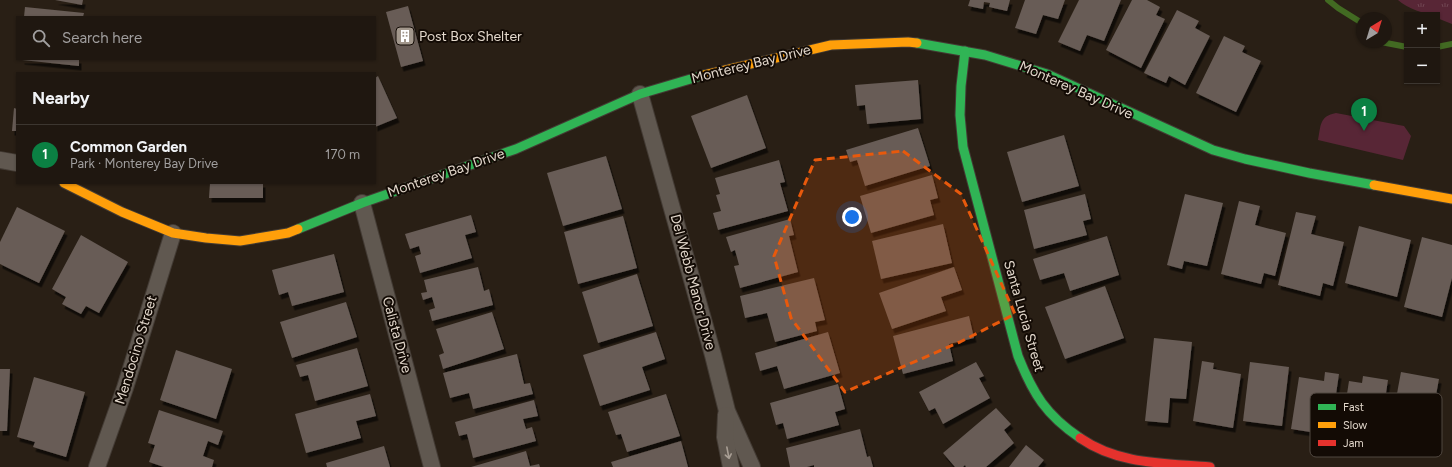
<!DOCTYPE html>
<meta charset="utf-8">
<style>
body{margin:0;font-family:Figtree,sans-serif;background:#2c241e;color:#f1f3f6}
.controls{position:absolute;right:12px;top:12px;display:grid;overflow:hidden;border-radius:0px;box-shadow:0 1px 3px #0004}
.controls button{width:36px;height:36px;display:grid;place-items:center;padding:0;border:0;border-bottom:1px solid #3c3630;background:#1f1710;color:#f1f3f6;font:20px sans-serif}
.compass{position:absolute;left:1356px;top:12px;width:36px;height:36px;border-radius:50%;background:#1f1710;box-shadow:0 1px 3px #0004;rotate:38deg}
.you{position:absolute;left:852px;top:217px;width:14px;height:14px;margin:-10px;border:3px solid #fff;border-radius:50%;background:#1a73e8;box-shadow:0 0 0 6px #1a73e833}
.badge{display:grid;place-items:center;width:26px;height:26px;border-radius:50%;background:#0b8043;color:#fff;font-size:13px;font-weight:700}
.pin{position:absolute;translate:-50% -33px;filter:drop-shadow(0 1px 2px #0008)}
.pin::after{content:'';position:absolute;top:21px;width:14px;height:12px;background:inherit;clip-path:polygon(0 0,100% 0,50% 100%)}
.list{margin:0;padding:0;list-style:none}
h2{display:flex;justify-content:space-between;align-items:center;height:52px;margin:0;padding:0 16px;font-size:17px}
h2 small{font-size:13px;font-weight:400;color:#a19f9f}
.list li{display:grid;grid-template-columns:26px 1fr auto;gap:12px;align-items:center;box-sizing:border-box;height:60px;padding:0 16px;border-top:1px solid #3c3630}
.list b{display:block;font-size:15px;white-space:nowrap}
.list p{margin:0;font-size:13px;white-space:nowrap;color:#a19f9f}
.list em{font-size:13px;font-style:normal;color:#a19f9f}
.icon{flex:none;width:22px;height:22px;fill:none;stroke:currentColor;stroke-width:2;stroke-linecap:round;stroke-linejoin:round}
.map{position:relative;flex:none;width:1452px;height:467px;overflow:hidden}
.search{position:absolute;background:#1f1710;box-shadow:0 1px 3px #0004;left:16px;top:16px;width:360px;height:44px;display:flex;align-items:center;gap:10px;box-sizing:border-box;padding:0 14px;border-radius:0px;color:#a19f9f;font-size:15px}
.panel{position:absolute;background:#1f1710;box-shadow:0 1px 3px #0004;left:16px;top:72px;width:360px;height:112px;border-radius:0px}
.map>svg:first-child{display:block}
</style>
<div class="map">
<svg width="1452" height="467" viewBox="0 0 1452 467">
<defs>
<pattern id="grass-tufts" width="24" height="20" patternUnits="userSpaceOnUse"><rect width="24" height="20" fill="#582636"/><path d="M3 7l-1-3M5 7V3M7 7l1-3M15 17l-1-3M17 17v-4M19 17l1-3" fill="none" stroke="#704552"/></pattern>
<filter id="shadow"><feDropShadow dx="2.5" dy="4.5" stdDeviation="0" flood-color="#0009"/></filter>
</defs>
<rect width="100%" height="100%" fill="#291f15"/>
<!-- grass -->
<path fill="url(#grass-tufts)" d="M 1398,0 L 1452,0 L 1452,24 L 1437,18 L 1437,15 C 1425,15 1407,8 1398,0 Z"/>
<!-- garden -->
<path fill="#582636" d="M 1336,113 L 1404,126 L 1411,136 L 1403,160 L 1318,140 C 1321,126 1319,116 1336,113 Z"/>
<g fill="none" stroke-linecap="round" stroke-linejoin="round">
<!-- stream -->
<g stroke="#426a22" stroke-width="6">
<path d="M 1328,0 L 1338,8 L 1362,23"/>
<path d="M 1381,42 L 1407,47"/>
<path d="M 1437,47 L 1452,44"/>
</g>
</g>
<!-- building -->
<g fill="#675c56" filter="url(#shadow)">
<path d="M 55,0 L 83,0 L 82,5 Z"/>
<path d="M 970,0 L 1010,0 L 1007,11 L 989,7 L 990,3 L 984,2 L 983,9 L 968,6 Z"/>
<path d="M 1025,0 L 1065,0 L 1058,19 L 1043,15 L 1036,34 L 1015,28 Z"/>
<path d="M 1079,0 L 1121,0 L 1104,41 L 1087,35 L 1080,51 L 1058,42 Z"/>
<path d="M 1132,0 L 1147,0 L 1160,7 L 1156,15 L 1165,19 L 1141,68 L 1106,50 Z"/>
<path d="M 408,6 L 423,61 L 401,67 L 386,12 Z"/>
<path d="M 25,7 L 84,13 L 83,17 L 24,17 Z"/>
<path d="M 1177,10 L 1199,21 L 1195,28 L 1210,36 L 1185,85 L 1169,76 L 1166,83 L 1144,73 Z"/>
<path d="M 1224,36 L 1245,46 L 1242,52 L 1261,61 L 1236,112 L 1196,93 Z"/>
<path d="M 22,59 L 79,59 L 79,66 L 22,60 Z"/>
<path d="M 378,76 L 397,118 L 375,127 L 375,78 Z"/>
<path d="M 918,80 L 921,119 L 867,124 L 865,105 L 857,106 L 855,85 Z"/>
<path d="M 747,95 L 766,148 L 711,168 L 691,116 Z"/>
<path d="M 14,108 L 17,109 L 17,131 L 12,131 Z"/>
<path d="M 918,128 L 930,166 L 865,186 L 857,160 L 850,162 L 846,150 Z"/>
<path d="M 1064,135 L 1079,186 L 1022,202 L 1007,152 Z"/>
<path d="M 606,156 L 622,209 L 563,226 L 547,173 Z"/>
<path d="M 779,160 L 785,182 L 780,183 L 788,211 L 718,230 L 713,213 L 721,211 L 716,195 L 720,194 L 715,178 Z"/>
<path d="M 932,175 L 938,198 L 930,200 L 934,215 L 871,233 L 860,196 Z"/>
<path d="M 210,183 L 263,183 L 263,198 L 209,198 Z"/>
<path d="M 1085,194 L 1091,219 L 1083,221 L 1087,235 L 1034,249 L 1024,210 Z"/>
<path d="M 1185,194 L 1223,203 L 1207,266 L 1184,261 L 1182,269 L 1167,265 Z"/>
<path d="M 1239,201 L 1260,206 L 1255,225 L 1286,233 L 1275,276 L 1264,273 L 1261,284 L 1221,274 Z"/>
<path d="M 17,207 L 65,231 L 39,283 L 0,264 L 0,242 Z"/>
<path d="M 1296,212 L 1316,216 L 1311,234 L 1344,242 L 1333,286 L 1323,283 L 1320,296 L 1278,285 Z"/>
<path d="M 471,215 L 476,232 L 465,235 L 472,258 L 420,273 L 415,256 L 421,254 L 419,246 L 410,249 L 405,234 Z"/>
<path d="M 623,216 L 637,268 L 578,284 L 564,232 Z"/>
<path d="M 790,219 L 794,235 L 789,236 L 798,272 L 740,288 L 734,266 L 739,265 L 735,250 L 731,252 L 726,237 Z"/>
<path d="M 943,224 L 952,263 L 881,279 L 872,241 Z"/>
<path d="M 1359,226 L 1411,240 L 1397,297 L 1345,283 Z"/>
<path d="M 81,235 L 128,262 L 99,313 L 86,306 L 81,314 L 62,304 L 66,297 L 52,289 Z"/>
<path d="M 1107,236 L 1119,275 L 1070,291 L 1064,273 L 1040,280 L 1033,259 Z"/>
<path d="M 1422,237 L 1452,245 L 1452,278 L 1442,317 L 1404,307 Z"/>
<path d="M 334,254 L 344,292 L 292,306 L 288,292 L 279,295 L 272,270 Z"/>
<path d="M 478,267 L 484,291 L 489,289 L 493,305 L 432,321 L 429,310 L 435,308 L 432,297 L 423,300 L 421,293 L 427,292 L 424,280 Z"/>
<path d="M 954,267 L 962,290 L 941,297 L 946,311 L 892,329 L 879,293 Z"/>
<path d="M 637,274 L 653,326 L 598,343 L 582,292 Z"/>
<path d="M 814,278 L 825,320 L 815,322 L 817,331 L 775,342 L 767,313 L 745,318 L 740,296 Z"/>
<path d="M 1105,286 L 1124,338 L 1065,359 L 1045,307 Z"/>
<path d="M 346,302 L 357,337 L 292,358 L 280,322 Z"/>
<path d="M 492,312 L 504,349 L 443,369 L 439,355 L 444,353 L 436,329 Z"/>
<path d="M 969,316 L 974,338 L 949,344 L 953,361 L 903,374 L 893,336 Z"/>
<path d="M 656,332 L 665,359 L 642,367 L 650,390 L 600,406 L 583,355 Z"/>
<path d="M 828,332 L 840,373 L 784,389 L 777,366 L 760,371 L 755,353 Z"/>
<path d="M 1154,338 L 1192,342 L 1186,399 L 1170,398 L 1168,423 L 1145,421 Z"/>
<path d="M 357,348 L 368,386 L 315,401 L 308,375 L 300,377 L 296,365 Z"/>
<path d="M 176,350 L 232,369 L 216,419 L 160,400 Z"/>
<path d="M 517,354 L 524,384 L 530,383 L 533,394 L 473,409 L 469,393 L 450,398 L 443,373 Z"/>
<path d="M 1202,361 L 1214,363 L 1213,369 L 1241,374 L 1233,428 L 1193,421 Z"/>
<path d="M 976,362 L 984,376 L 979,378 L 990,398 L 943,424 L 935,408 L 929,411 L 919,392 Z"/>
<path d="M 1250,362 L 1289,367 L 1282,426 L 1243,421 Z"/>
<path d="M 0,369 L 10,369 L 7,431 L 0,431 Z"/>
<path d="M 1325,372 L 1339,374 L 1330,435 L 1291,429 L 1299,377 L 1324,381 Z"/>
<path d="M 1401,372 L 1439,379 L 1426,449 L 1388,442 Z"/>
<path d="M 1363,376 L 1388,380 L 1378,445 L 1340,439 L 1349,381 L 1362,383 Z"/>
<path d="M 34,377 L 85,392 L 66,457 L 33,447 L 35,442 L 17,437 Z"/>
<path d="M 838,384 L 845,409 L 835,412 L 839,425 L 787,439 L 783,423 L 776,425 L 770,403 Z"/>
<path d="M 370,394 L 376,416 L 356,421 L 361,438 L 306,453 L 295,414 Z"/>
<path d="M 666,394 L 680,436 L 627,452 L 621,434 L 616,435 L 608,412 Z"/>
<path d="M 534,400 L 538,416 L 523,419 L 526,429 L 532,427 L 536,441 L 473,458 L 467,434 L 459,436 L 455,422 Z"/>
<path d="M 996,408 L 1011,424 L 1004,430 L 1014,443 L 986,467 L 966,467 L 965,465 L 963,467 L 955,467 L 943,453 Z"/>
<path d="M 159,410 L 223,431 L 218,445 L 208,441 L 203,456 L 214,460 L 212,467 L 164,467 L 149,462 L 155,445 L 148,443 Z"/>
<path d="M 860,429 L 867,457 L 870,456 L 873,467 L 814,467 L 814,465 L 807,467 L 790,467 L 786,448 Z"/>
<path d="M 681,441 L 688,467 L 613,467 L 611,462 Z"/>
<path d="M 1026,445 L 1044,460 L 1038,467 L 1009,467 Z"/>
<path d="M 384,446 L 390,467 L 327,467 L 326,463 Z"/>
<path d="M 526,451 L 530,466 L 539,464 L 540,467 L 471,467 Z"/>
</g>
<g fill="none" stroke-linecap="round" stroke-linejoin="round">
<!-- street casing -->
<g stroke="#433b34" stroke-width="18">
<g id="street">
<path d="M 640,94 L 713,355 L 727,411 L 752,467"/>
<path d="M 0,160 L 17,163"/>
<path d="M 362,203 L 432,467"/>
<path d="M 726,415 L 725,437 L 731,467"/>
<path d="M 97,467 L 125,388 L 173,233"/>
</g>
</g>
<!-- fast casing -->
<g stroke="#433b34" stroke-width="11">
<g id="fast">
<path d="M 917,43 L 985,55 L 1047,74 L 1213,150 L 1245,159 L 1309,173 L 1374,185"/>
<path d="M 965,51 L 961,86 L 960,115 L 963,147 L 1018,356 C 1033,394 1046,415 1080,438"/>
<path d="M 298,229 L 362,203 L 516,149 L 640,94 L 704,75"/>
</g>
</g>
<!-- slow casing -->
<g stroke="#433b34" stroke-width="11">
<g id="slow">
<path d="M 704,75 L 831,45 L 908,42 L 917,43"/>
<path d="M 64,183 L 122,212 L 173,233 L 206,238 L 240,241 L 288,233 L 298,229"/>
<path d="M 1374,185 L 1452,199"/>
</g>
</g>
<!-- jam casing -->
<g stroke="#433b34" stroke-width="11">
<path id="jam" d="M 1080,438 C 1119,465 1165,463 1210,467"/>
</g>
<!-- street -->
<use href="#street" stroke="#605850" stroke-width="16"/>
<!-- fast -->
<use href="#fast" stroke="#30b455" stroke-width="9"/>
<!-- slow -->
<use href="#slow" stroke="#ff9f0a" stroke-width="9"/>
<!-- jam -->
<use href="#jam" stroke="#e5322d" stroke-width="9"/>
</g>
<!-- one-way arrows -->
<defs><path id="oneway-shaft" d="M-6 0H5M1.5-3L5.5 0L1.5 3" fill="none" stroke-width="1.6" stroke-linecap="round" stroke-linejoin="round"/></defs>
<use stroke="#a89e94" href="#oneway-shaft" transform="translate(728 453) rotate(79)"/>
<!-- marked area -->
<path fill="#e8590c" fill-opacity="0.2" stroke="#e8590c" stroke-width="3" stroke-dasharray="8 5" stroke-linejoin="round" d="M 903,151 L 961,194 L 1015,314 L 960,342 L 845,392 L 791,318 L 774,256 L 815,160 Z"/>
<!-- icons -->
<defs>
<g id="building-square" transform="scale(1)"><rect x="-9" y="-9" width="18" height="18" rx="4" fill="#a2978c" stroke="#130b05"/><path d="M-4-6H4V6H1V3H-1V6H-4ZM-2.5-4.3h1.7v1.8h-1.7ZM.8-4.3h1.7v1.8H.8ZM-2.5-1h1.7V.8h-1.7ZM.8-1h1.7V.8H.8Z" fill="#fff"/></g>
</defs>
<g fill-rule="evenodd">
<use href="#building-square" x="405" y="36"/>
</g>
<g text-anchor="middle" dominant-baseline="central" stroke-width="4" stroke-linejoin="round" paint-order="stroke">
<!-- poi labels -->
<g font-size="14" fill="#e3d8cc" stroke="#130b05" text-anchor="start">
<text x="419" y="36">Post Box Shelter</text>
</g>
<!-- street labels -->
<g font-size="14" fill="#e3d8cc" stroke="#130b05">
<text transform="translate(751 64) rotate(-14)">Monterey Bay Drive</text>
<text transform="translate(1076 90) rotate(24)">Monterey Bay Drive</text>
<text transform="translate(446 173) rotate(-19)">Monterey Bay Drive</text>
<text transform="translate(693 282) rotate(75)">Del Webb Manor Drive</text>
<text transform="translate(1024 316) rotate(74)">Santa Lucia Street</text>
<text transform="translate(397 335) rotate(75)">Calista Drive</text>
<text transform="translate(136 350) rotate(-73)">Mendocino Street</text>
</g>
</g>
<!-- legend -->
<rect x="1310" y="393" width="132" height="64" rx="6" fill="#130b05" stroke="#514841" stroke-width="1"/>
<rect x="1318" y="404" width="18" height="6" fill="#30b455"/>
<rect x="1318" y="422" width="18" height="6" fill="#ff9f0a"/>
<rect x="1318" y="440" width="18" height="6" fill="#e5322d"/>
<g font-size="11" fill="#e3d8cc">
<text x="1343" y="411">Fast</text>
<text x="1343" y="429">Slow</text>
<text x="1343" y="447">Jam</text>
</g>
</svg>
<div class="controls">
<button>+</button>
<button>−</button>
</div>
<svg class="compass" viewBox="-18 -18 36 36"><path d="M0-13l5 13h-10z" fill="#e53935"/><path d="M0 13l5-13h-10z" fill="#a19f9f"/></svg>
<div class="you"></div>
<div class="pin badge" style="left:1364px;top:131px">1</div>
<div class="search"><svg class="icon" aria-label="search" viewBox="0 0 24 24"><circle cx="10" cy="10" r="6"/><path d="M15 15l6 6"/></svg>Search here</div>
<section class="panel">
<h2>Nearby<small></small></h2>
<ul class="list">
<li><span class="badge">1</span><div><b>Common Garden</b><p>Park · Monterey Bay Drive</p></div><em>170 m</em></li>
</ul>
</section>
</div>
